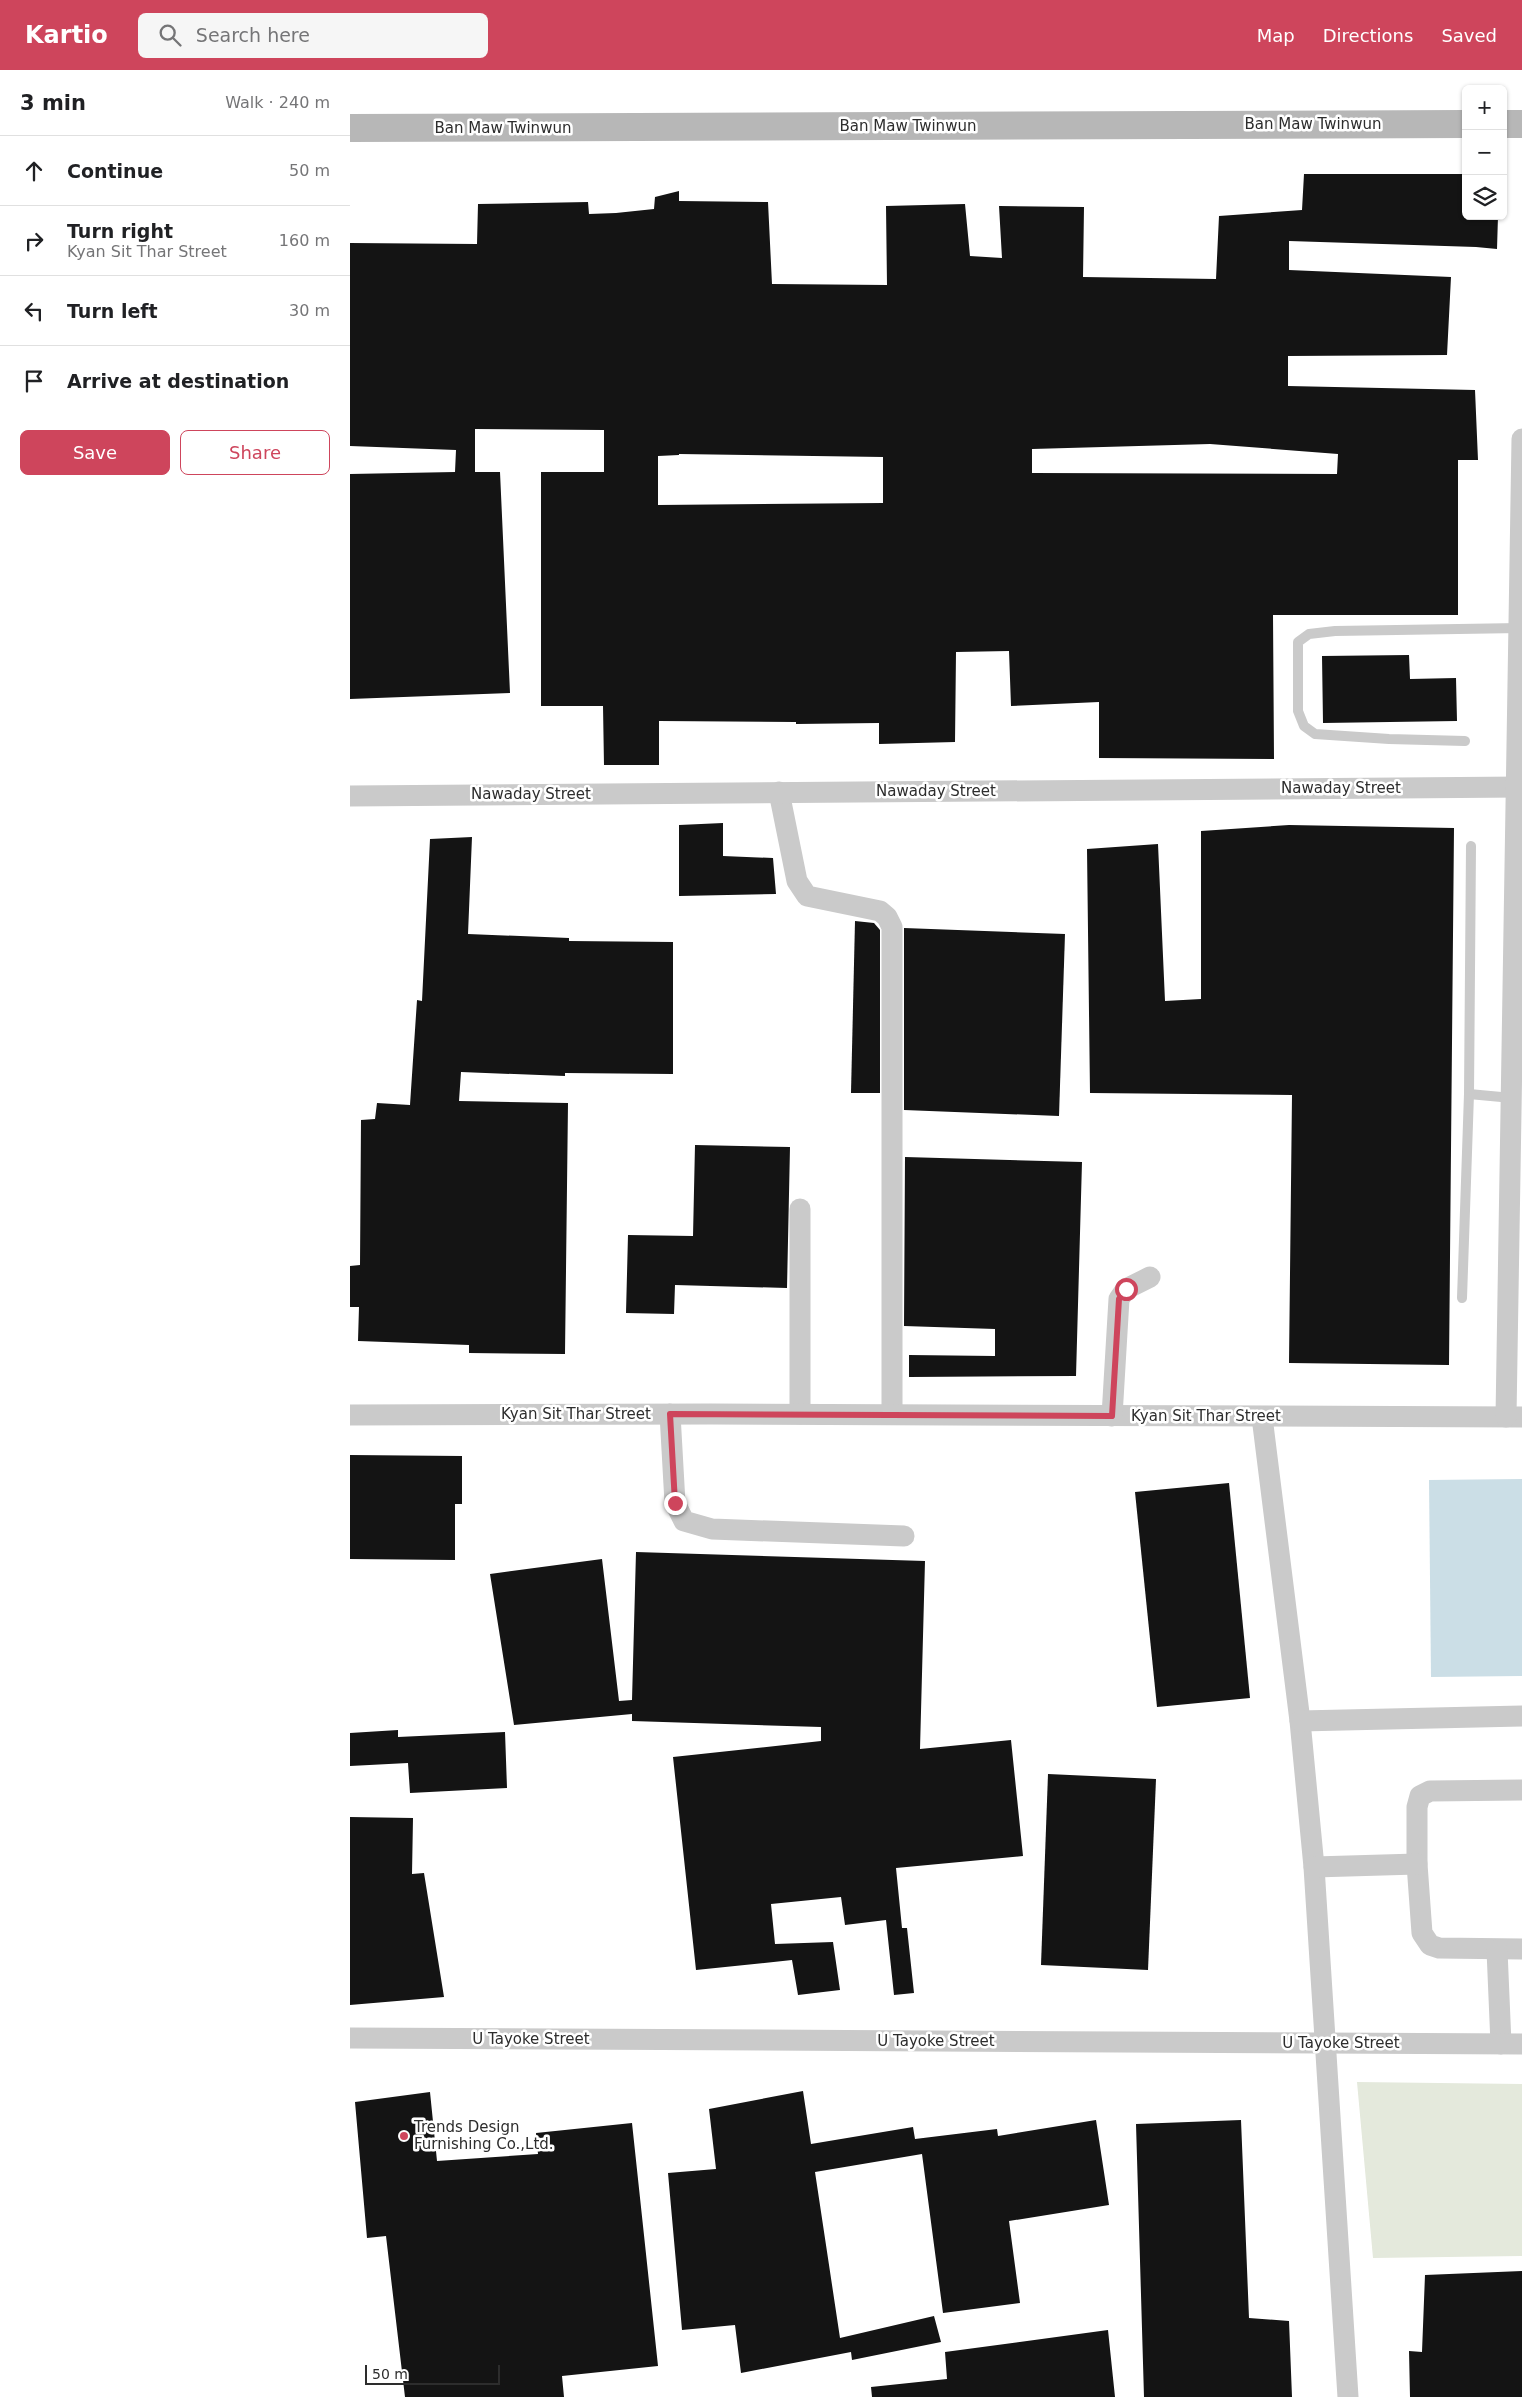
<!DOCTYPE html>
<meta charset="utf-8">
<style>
body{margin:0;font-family:"DejaVu Sans",sans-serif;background:#f6f6f6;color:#202124}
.controls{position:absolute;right:15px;top:15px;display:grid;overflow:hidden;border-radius:8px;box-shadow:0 1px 4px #0004}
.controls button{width:45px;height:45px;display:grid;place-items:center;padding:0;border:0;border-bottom:1px solid #e0e0e0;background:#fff;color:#202124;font:25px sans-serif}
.scale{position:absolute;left:15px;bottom:12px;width:135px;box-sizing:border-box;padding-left:5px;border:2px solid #2d2d2d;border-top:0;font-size:14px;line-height:18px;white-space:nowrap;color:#2d2d2d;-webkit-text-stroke:4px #fff;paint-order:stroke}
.stop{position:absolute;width:15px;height:15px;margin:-11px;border:4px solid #ce455c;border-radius:50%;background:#fff}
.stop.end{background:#ce455c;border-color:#fff;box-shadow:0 1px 5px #0008}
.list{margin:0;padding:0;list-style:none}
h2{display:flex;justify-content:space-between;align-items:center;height:65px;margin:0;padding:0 20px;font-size:21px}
h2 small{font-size:16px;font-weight:400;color:#757577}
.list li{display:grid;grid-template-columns:32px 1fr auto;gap:15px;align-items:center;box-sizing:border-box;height:70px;padding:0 20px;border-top:1px solid #e0e0e0}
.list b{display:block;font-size:19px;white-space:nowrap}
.list p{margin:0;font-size:16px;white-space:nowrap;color:#757577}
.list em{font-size:16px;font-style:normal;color:#757577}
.actions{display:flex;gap:10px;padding:15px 20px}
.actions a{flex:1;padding:11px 0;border:1px solid #ce455c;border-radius:8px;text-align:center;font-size:18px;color:#ce455c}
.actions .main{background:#ce455c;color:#fff}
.icon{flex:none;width:28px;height:28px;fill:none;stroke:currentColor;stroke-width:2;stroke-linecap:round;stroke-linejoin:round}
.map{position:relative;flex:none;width:1172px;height:2327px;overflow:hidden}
header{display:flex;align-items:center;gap:30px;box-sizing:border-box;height:70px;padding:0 25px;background:#ce455c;color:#fff}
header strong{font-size:24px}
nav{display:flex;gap:28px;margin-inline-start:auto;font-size:18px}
.search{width:350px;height:45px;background:#f6f6f6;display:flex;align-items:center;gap:12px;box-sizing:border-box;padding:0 18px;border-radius:8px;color:#757577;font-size:19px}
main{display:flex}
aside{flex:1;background:#fff}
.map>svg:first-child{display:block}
</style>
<header>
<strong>Kartio</strong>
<div class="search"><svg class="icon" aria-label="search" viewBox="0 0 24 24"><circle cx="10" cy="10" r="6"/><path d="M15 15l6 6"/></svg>Search here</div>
<nav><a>Map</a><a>Directions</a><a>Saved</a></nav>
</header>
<main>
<aside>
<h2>3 min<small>Walk · 240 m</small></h2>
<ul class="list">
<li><svg class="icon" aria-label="ahead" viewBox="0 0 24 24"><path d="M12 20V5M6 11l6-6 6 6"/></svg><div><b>Continue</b></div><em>50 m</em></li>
<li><svg class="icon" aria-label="right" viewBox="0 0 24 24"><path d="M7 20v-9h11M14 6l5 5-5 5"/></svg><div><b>Turn right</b><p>Kyan Sit Thar Street</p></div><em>160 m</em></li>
<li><svg class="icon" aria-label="left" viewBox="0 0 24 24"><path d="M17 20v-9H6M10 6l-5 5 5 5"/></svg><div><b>Turn left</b></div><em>30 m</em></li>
<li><svg class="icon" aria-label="arrive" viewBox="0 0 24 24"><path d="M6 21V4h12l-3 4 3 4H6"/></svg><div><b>Arrive at destination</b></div></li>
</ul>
<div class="actions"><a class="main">Save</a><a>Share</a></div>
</aside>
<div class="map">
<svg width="1172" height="2327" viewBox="0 0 1172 2327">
<rect width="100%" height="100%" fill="#fff"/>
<!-- green -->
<path fill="#e4e9dc" d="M 1007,2012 L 1172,2014 L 1172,2186 L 1023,2188 Z"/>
<!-- water -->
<path fill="#cbdee6" d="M 1172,1409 L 1172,1606 L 1081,1607 L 1079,1410 Z"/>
<!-- building -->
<g fill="#141414" fill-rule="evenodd">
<path d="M 954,104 L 1116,104 L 1116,146 L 1148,146 L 1147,179 L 1126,177 L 939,171 L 939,200 L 1101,207 L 1097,285 L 938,286 L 938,316 L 1125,320 L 1128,390 L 1108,390 L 1108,545 L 923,545 L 924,689 L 749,688 L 749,632 L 661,636 L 659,581 L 606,582 L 605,672 L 529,674 L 529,653 L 446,654 L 446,652 L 309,651 L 309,695 L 254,695 L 253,636 L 191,636 L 191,402 L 254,402 L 254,360 L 125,359 L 125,402 L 150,402 L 160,623 L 0,629 L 0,404 L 105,402 L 106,380 L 0,376 L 0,173 L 127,174 L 128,134 L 238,132 L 239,144 L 266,143 L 304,139 L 305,127 L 329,121 L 329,131 L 418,132 L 422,214 L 537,215 L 536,136 L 615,134 L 620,186 L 652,188 L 649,136 L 734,137 L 733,207 L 866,209 L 869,146 L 952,140 ZM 860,374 L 988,384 L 987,404 L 682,403 L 682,379 ZM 329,384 L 533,387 L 533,433 L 308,435 L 308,386 L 329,385 Z"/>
<path d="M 1059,585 L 1060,609 L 1106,608 L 1107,651 L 973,653 L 972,586 Z"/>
<path d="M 373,753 L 373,786 L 423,788 L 426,824 L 329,826 L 329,755 Z"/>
<path d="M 939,755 L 1104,758 L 1099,1295 L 939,1293 L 942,1025 L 740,1023 L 737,779 L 808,774 L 815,931 L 851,929 L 851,761 Z"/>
<path d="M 122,767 L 118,864 L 219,868 L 219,871 L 323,872 L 323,1004 L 215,1003 L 215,1006 L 111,1002 L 109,1031 L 218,1033 L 215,1284 L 119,1283 L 119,1275 L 8,1271 L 9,1237 L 0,1237 L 0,1196 L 10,1195 L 11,1050 L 25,1049 L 27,1033 L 60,1035 L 67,930 L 72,931 L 80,769 Z"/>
<path d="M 505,851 L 524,853 L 530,860 L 530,1023 L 501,1023 Z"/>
<path d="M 554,858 L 715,864 L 709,1046 L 554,1040 Z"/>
<path d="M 345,1075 L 440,1077 L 437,1218 L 325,1215 L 324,1244 L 276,1243 L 278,1165 L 343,1166 Z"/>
<path d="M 555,1087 L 732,1092 L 726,1306 L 559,1307 L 559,1285 L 645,1286 L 645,1259 L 554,1256 Z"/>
<path d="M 0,1385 L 112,1386 L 112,1434 L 105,1434 L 105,1490 L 0,1489 Z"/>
<path d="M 879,1413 L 900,1628 L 807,1637 L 785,1422 Z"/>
<path d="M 286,1482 L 575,1491 L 570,1679 L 661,1670 L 673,1786 L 546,1798 L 552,1858 L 557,1858 L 564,1923 L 544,1925 L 536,1850 L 495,1855 L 491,1827 L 421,1834 L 425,1874 L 483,1872 L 490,1920 L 448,1925 L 442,1890 L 346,1900 L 323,1687 L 471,1671 L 471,1657 L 282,1651 L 282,1644 L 164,1655 L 140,1504 L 252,1489 L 269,1631 L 282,1630 Z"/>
<path d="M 48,1660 L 48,1667 L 155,1662 L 157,1718 L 60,1723 L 58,1693 L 0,1696 L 0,1663 Z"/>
<path d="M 698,1704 L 806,1709 L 798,1900 L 691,1895 Z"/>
<path d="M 0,1747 L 63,1748 L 62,1804 L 74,1803 L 94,1927 L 0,1935 Z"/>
<path d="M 453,2021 L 461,2074 L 563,2057 L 565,2069 L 647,2059 L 648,2066 L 746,2050 L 759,2135 L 659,2151 L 670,2233 L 593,2243 L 572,2084 L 465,2102 L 490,2268 L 584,2246 L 591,2272 L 502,2290 L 501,2282 L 391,2303 L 385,2255 L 332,2260 L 318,2103 L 366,2099 L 359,2039 Z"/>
<path d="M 80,2022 L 87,2091 L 188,2084 L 186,2063 L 282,2053 L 308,2296 L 212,2306 L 214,2327 L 55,2327 L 36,2166 L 17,2168 L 5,2032 Z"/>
<path d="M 891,2050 L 899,2248 L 939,2251 L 942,2327 L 794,2327 L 786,2054 Z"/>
<path d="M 1172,2201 L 1172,2327 L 1060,2327 L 1059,2281 L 1072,2282 L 1075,2205 Z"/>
<path d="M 758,2260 L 765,2327 L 522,2327 L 521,2317 L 597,2309 L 595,2282 Z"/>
</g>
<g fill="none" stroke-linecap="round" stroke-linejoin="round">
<!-- lane -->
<g stroke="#cacaca" stroke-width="10">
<path d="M 1115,671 L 1039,669 L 965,664 L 954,656 L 948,641 L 948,572 L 959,564 L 985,561 L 1170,558"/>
<path d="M 1119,1024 L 1162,1028"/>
<path d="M 1112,1228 L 1119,1024 L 1121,776"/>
</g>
<!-- street -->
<g stroke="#cacaca" stroke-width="21">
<path d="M 429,722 L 447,811 L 457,826 L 530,841 L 537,847 L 542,857 L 542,1344"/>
<path d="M 0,726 L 1172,717"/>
<path d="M 450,1139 L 450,1344"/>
<path d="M 320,1344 L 325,1433 L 334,1451 L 362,1459 L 554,1466"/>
<path d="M 0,1345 L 361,1344 L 1172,1347"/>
<path d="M 762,1346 L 769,1229 L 776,1219 L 800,1207"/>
<path d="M 912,1347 L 950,1651 L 964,1797 L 998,2327"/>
<path d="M 1156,1347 L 1172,369"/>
<path d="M 950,1651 L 1172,1646"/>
<path d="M 1172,1720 L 1080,1721 L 1070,1726 L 1067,1737 L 1067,1794 L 1072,1863 L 1080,1875 L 1089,1878 L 1172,1879"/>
<path d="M 964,1797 L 1067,1794"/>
<path d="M 1147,1880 L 1151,1974"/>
<path d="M 0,1968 L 1172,1974"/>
</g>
<!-- secondary -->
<g stroke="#b7b7b7" stroke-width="28">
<path d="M 1153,54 L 1172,54"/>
<path d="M 0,58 L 1116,54"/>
</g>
</g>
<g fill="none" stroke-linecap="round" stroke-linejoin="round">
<!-- route -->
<path stroke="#ce455c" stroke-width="6" d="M 325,1433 L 320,1344 L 762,1346 L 769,1229 L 776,1219"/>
</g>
<!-- markers -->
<circle fill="#ce455c" stroke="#fff" stroke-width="2" cx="54" cy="2066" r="5"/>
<g text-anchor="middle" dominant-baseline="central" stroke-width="5" stroke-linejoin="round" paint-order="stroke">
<!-- street labels -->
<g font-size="15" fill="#2d2d2d" stroke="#fff">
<text x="963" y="54">Ban Maw Twinwun</text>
<text x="558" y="56">Ban Maw Twinwun</text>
<text x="153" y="58">Ban Maw Twinwun</text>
<text x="991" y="718">Nawaday Street</text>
<text x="586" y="721">Nawaday Street</text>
<text x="181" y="724">Nawaday Street</text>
<text x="226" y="1344">Kyan Sit Thar Street</text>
<text x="856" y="1346">Kyan Sit Thar Street</text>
<text x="181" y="1969">U Tayoke Street</text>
<text x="586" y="1971">U Tayoke Street</text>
<text x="991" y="1973">U Tayoke Street</text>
</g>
<!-- poi labels -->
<g font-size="15" fill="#2d2d2d" stroke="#fff" text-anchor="start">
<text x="64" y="2057">Trends Design<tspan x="64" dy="17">Furnishing Co.,Ltd.</tspan></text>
</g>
</g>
</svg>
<div class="controls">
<button>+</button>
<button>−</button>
<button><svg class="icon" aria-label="layers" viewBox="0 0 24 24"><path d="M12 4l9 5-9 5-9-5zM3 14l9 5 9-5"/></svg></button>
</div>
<div class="scale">50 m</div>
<div class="stop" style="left:776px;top:1219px"></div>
<div class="stop end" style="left:325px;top:1433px"></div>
</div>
</main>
